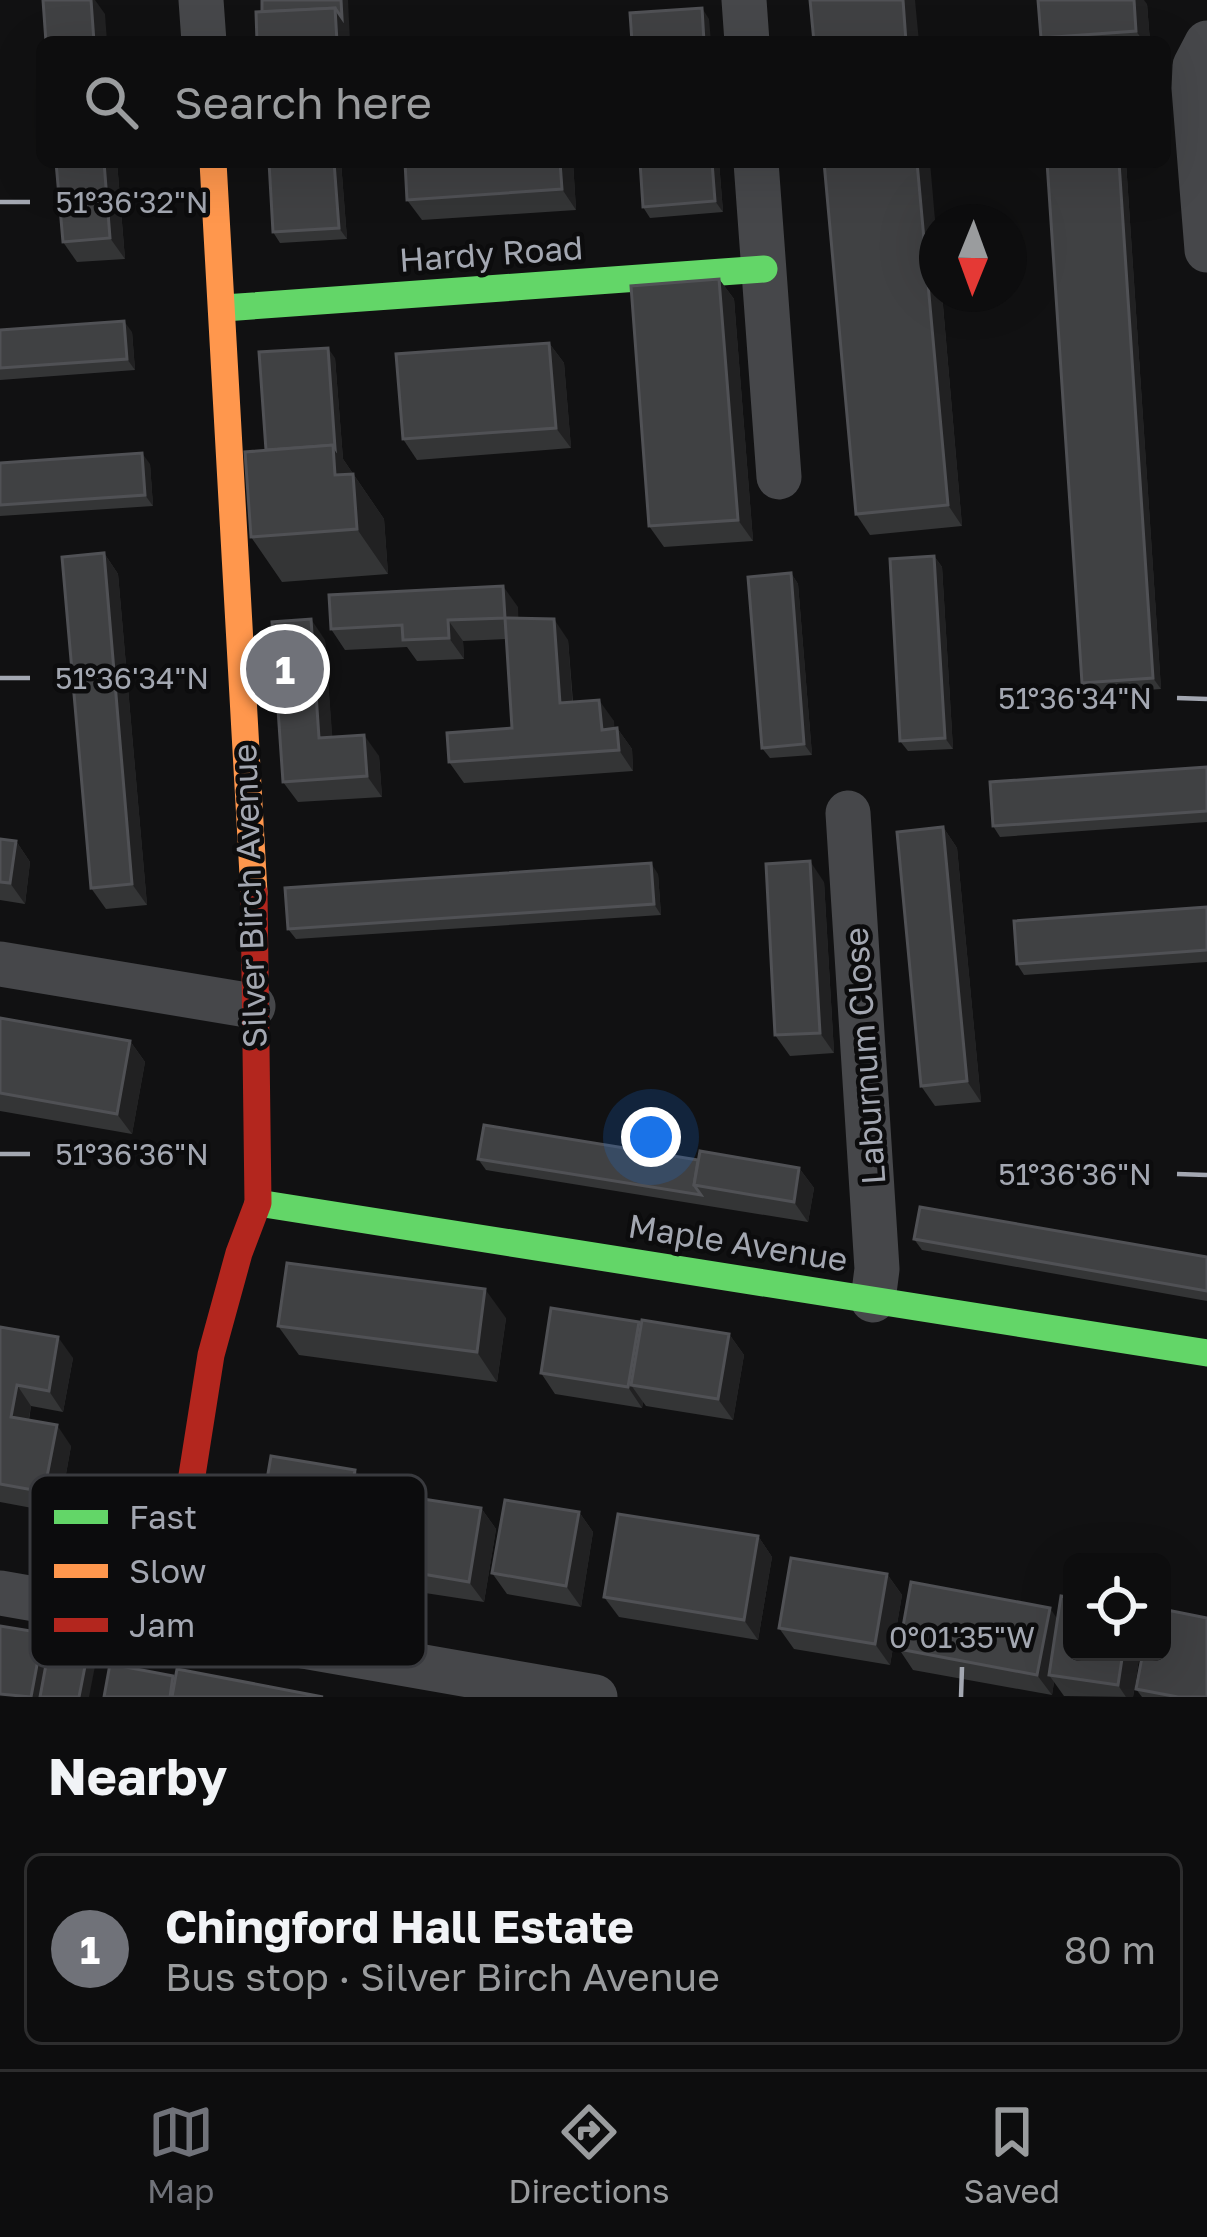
<!DOCTYPE html>
<meta charset="utf-8">
<style>
body{margin:0;font-family:"Golos Text",sans-serif;background:#161617;color:#f1f3f6}
.controls{position:absolute;right:36px;bottom:36px;display:grid;overflow:hidden;border-radius:18px;box-shadow:0 12px 48px #0002}
.controls button{width:108px;height:108px;display:grid;place-items:center;padding:0;border:0;border-bottom:3px solid #2d2d2e;background:#0d0d0e;color:#f1f3f6;font:60px sans-serif}
.compass{position:absolute;left:919px;top:204px;width:108px;height:108px;border-radius:50%;background:#0d0d0e;box-shadow:0 12px 48px #0002;rotate:181deg}
.you{position:absolute;left:651px;top:1137px;width:42px;height:42px;margin:-30px;border:9px solid #fff;border-radius:50%;background:#1a73e8;box-shadow:0 0 0 18px #1a73e833}
.badge{display:grid;place-items:center;width:78px;height:78px;border-radius:50%;background:#707279;color:#fff;font-size:39px;font-weight:700}
.pin{position:absolute;translate:-50% -50%;border:6px solid #fff;box-shadow:0 3px 12px #0006}
.list{margin:0;padding:0;list-style:none}
h2{display:flex;justify-content:space-between;align-items:center;height:156px;margin:0;padding:0 48px;font-size:51px}
h2 small{font-size:39px;font-weight:400;color:#9a9c9e}
.list li{display:grid;grid-template-columns:78px 1fr auto;gap:36px;align-items:center;box-sizing:border-box;height:192px;margin:0 24px 24px;padding:0 24px;border:3px solid #2d2d2e;border-radius:18px}
.list b{display:block;font-size:45px;white-space:nowrap}
.list p{margin:0;font-size:39px;white-space:nowrap;color:#9a9c9e}
.list em{font-size:39px;font-style:normal;color:#9a9c9e}
.icon{flex:none;width:66px;height:66px;fill:none;stroke:currentColor;stroke-width:2;stroke-linecap:round;stroke-linejoin:round}
.map{position:relative;flex:none;width:1207px;height:1697px;overflow:hidden}
.search{position:absolute;background:#0d0d0e;box-shadow:0 12px 48px #0002;left:36px;right:36px;top:36px;height:132px;display:flex;align-items:center;gap:30px;box-sizing:border-box;padding:0 42px;border-radius:18px;color:#9a9c9e;font-size:45px}
.sheet{height:372px;background:#0d0d0e}
nav{display:flex;justify-content:space-around;align-items:center;box-sizing:border-box;height:168px;border-top:3px solid #2d2d2e;background:#0d0d0e;font-size:33px;color:#9a9c9e}
nav a{display:grid;justify-items:center;gap:6px}
nav .on{color:#707279}
.map>svg:first-child{display:block}
</style>
<div class="map">
<svg width="1207" height="1697" viewBox="0 0 1207 1697">
<rect width="100%" height="100%" fill="#111112"/>
<g fill="none" stroke-linecap="round" stroke-linejoin="round">
<!-- street -->
<g stroke="#46474a" stroke-width="45">
<path d="M 201,0 L 204,42"/>
<path d="M 744,0 L 747,42"/>
<path d="M 1207,43 L 1195,66 L 1194,88 L 1207,250"/>
<path d="M 756,162 L 779,477"/>
<path d="M 848,813 L 877,1269 L 873,1300"/>
<path d="M 0,964 L 253,1006"/>
<path d="M 0,1593 L 595,1697"/>
</g>
<!-- fast -->
<g stroke="#63d668" stroke-width="27">
<path d="M 224,308 L 764,269"/>
<path d="M 258,1203 L 1207,1353"/>
</g>
<!-- slow -->
<path stroke="#ff974d" stroke-width="27" d="M 213,162 L 254,893"/>
<!-- jam -->
<path stroke="#b3261e" stroke-width="27" d="M 169,1621 L 211,1355 L 239,1253 L 258,1203 L 254,893"/>
</g>
<!-- wall -->
<g fill="#343536">
<path d="M 1147,4 L 1150,42 L 1044,42 L 1041,38 Z"/>
<path d="M 117,162 L 125,259 L 77,262 L 63,242 Z"/>
<path d="M 341,162 L 347,239 L 280,243 L 273,232 Z"/>
<path d="M 405,162 L 573,162 L 576,210 L 422,220 L 407,200 Z"/>
<path d="M 719,162 L 723,212 L 650,218 L 643,207 Z"/>
<path d="M 1047,162 L 1126,162 L 1161,689 L 1090,694 L 1082,683 Z"/>
<path d="M 719,279 L 734,299 L 753,541 L 664,547 L 649,526 Z"/>
<path d="M 937,294 L 942,294 L 962,526 L 870,535 L 856,514 Z"/>
<path d="M 0,330 L 132,332 L 135,370 L 0,380 Z"/>
<path d="M 549,343 L 564,363 L 571,448 L 417,460 L 403,439 Z"/>
<path d="M 335,358 L 343,459 L 384,519 L 388,574 L 282,582 L 251,537 L 266,450 Z"/>
<path d="M 0,463 L 150,464 L 153,506 L 0,516 Z"/>
<path d="M 104,553 L 118,574 L 147,905 L 106,909 L 91,888 Z"/>
<path d="M 934,556 L 942,567 L 953,749 L 908,751 L 900,741 Z"/>
<path d="M 791,573 L 798,584 L 812,755 L 770,758 L 762,748 Z"/>
<path d="M 518,607 L 518,618 L 568,640 L 573,702 L 614,721 L 614,729 L 617,728 L 632,749 L 633,771 L 464,783 L 449,762 L 512,728 L 506,639 L 463,641 L 464,659 L 417,661 L 407,647 L 345,650 L 331,629 Z"/>
<path d="M 325,640 L 332,737 L 379,756 L 382,797 L 298,802 L 283,782 Z"/>
<path d="M 1207,767 L 1207,822 L 1000,837 L 993,826 Z"/>
<path d="M 943,827 L 957,848 L 981,1102 L 935,1106 L 921,1086 Z"/>
<path d="M 0,839 L 16,841 L 30,862 L 25,904 L 0,900 Z"/>
<path d="M 658,874 L 661,915 L 296,939 L 288,929 Z"/>
<path d="M 824,882 L 834,1053 L 790,1056 L 775,1035 Z"/>
<path d="M 1207,907 L 1207,962 L 1024,975 L 1017,964 Z"/>
<path d="M 0,1018 L 130,1041 L 145,1062 L 132,1134 L 0,1111 Z"/>
<path d="M 478,1159 L 698,1160 L 799,1168 L 814,1188 L 808,1222 L 486,1170 Z"/>
<path d="M 914,1239 L 1207,1257 L 1207,1301 L 922,1250 Z"/>
<path d="M 506,1318 L 497,1382 L 299,1355 L 278,1326 Z"/>
<path d="M 641,1326 L 729,1334 L 744,1355 L 733,1420 L 646,1406 L 643,1402 L 642,1408 L 555,1394 L 541,1373 Z"/>
<path d="M 0,1327 L 73,1358 L 63,1412 L 31,1406 L 29,1420 L 71,1446 L 59,1513 L 0,1502 Z"/>
<path d="M 370,1491 L 356,1568 L 272,1553 L 258,1532 Z"/>
<path d="M 481,1508 L 496,1529 L 484,1602 L 425,1593 L 411,1572 Z"/>
<path d="M 579,1512 L 593,1532 L 581,1607 L 507,1594 L 492,1573 Z"/>
<path d="M 416,1513 L 405,1580 L 370,1574 L 363,1563 Z"/>
<path d="M 758,1536 L 772,1557 L 758,1640 L 619,1617 L 604,1597 Z"/>
<path d="M 887,1574 L 902,1595 L 890,1665 L 794,1649 L 779,1628 Z"/>
<path d="M 1058,1619 L 1140,1652 L 1133,1697 L 1064,1696 L 1054,1682 L 1052,1695 L 913,1670 L 899,1649 Z"/>
<path d="M 1136,1689 L 1207,1697 L 1142,1697 Z"/>
</g>
<!-- shaded-wall -->
<g fill="#212122">
<path d="M 91,0 L 95,0 L 105,14 L 107,42 L 94,42 Z"/>
<path d="M 341,0 L 348,0 L 350,42 L 337,42 L 335,8 Z"/>
<path d="M 903,0 L 915,0 L 919,42 L 906,42 Z"/>
<path d="M 1134,0 L 1144,0 L 1147,4 L 1150,42 L 1144,42 L 1136,31 Z"/>
<path d="M 702,8 L 709,19 L 711,42 L 704,42 Z"/>
<path d="M 104,162 L 117,162 L 125,259 L 110,238 Z"/>
<path d="M 334,162 L 341,162 L 347,239 L 339,228 Z"/>
<path d="M 560,162 L 573,162 L 576,210 L 562,189 Z"/>
<path d="M 712,162 L 719,162 L 723,212 L 715,201 Z"/>
<path d="M 917,162 L 930,162 L 937,243 L 937,294 L 942,294 L 962,526 L 948,505 Z"/>
<path d="M 1119,162 L 1126,162 L 1161,689 L 1153,678 Z"/>
<path d="M 719,279 L 734,299 L 753,541 L 738,520 Z"/>
<path d="M 124,321 L 132,332 L 135,370 L 127,359 Z"/>
<path d="M 549,343 L 564,363 L 571,448 L 556,428 Z"/>
<path d="M 328,348 L 335,358 L 343,459 L 384,519 L 388,574 L 357,529 L 335,475 Z"/>
<path d="M 142,453 L 150,464 L 153,506 L 145,495 Z"/>
<path d="M 104,553 L 118,574 L 147,905 L 132,884 Z"/>
<path d="M 934,556 L 942,567 L 953,749 L 945,738 Z"/>
<path d="M 791,573 L 798,584 L 812,755 L 804,744 Z"/>
<path d="M 503,586 L 518,607 L 519,638 L 505,618 Z"/>
<path d="M 311,619 L 325,640 L 334,758 L 319,738 Z"/>
<path d="M 554,619 L 568,640 L 574,723 L 560,703 Z"/>
<path d="M 448,620 L 463,641 L 464,659 L 449,638 Z"/>
<path d="M 599,700 L 614,721 L 616,751 L 602,730 Z"/>
<path d="M 617,728 L 632,749 L 633,771 L 619,750 Z"/>
<path d="M 364,735 L 379,756 L 382,797 L 367,776 Z"/>
<path d="M 943,827 L 957,848 L 981,1102 L 967,1081 Z"/>
<path d="M 16,841 L 30,862 L 25,904 L 10,883 Z"/>
<path d="M 810,861 L 824,882 L 834,1053 L 820,1033 Z"/>
<path d="M 651,863 L 658,874 L 661,915 L 654,904 Z"/>
<path d="M 130,1041 L 145,1062 L 132,1134 L 117,1114 Z"/>
<path d="M 799,1168 L 814,1188 L 808,1222 L 794,1202 Z"/>
<path d="M 485,1289 L 506,1318 L 497,1382 L 477,1352 Z"/>
<path d="M 639,1322 L 653,1343 L 631,1385 L 643,1402 L 642,1408 L 628,1387 Z"/>
<path d="M 729,1334 L 744,1355 L 733,1420 L 718,1399 Z"/>
<path d="M 58,1337 L 73,1358 L 63,1412 L 49,1391 Z"/>
<path d="M 17,1385 L 31,1406 L 25,1438 L 11,1417 Z"/>
<path d="M 57,1425 L 71,1446 L 59,1513 L 44,1492 Z"/>
<path d="M 355,1470 L 370,1491 L 356,1568 L 342,1547 Z"/>
<path d="M 409,1502 L 416,1513 L 405,1580 L 397,1569 Z"/>
<path d="M 481,1508 L 496,1529 L 484,1602 L 469,1582 Z"/>
<path d="M 579,1512 L 593,1532 L 581,1607 L 566,1586 Z"/>
<path d="M 758,1536 L 772,1557 L 758,1640 L 744,1620 Z"/>
<path d="M 887,1574 L 902,1595 L 890,1665 L 875,1644 Z"/>
<path d="M 1050,1608 L 1064,1629 L 1049,1675 L 1054,1682 L 1052,1695 L 1037,1675 Z"/>
<path d="M 43,1633 L 58,1654 L 50,1697 L 31,1697 Z"/>
<path d="M 88,1651 L 96,1661 L 89,1697 L 79,1697 Z"/>
<path d="M 1123,1652 L 1140,1652 L 1133,1697 L 1126,1697 L 1118,1685 Z"/>
</g>
<!-- building -->
<g fill="#404143" stroke="#505155" stroke-width="3">
<path d="M 43,0 L 91,0 L 94,42 L 46,42 Z"/>
<path d="M 262,0 L 341,0 L 342,18 L 335,8 L 262,12 Z"/>
<path d="M 810,0 L 903,0 L 906,42 L 814,42 Z"/>
<path d="M 1038,0 L 1134,0 L 1136,31 L 1041,38 Z"/>
<path d="M 335,8 L 337,42 L 257,42 L 256,12 Z"/>
<path d="M 702,8 L 704,42 L 632,42 L 630,13 Z"/>
<path d="M 56,162 L 104,162 L 110,238 L 63,242 Z"/>
<path d="M 269,162 L 334,162 L 339,228 L 273,232 Z"/>
<path d="M 405,162 L 560,162 L 562,189 L 407,200 Z"/>
<path d="M 640,162 L 712,162 L 715,201 L 643,207 Z"/>
<path d="M 824,162 L 917,162 L 948,505 L 856,514 Z"/>
<path d="M 1047,162 L 1119,162 L 1153,678 L 1082,683 Z"/>
<path d="M 719,279 L 738,520 L 649,526 L 631,286 Z"/>
<path d="M 124,321 L 127,359 L 0,368 L 0,330 Z"/>
<path d="M 549,343 L 556,428 L 403,439 L 396,354 Z"/>
<path d="M 328,348 L 335,448 L 333,445 L 266,450 L 259,352 Z"/>
<path d="M 333,445 L 335,475 L 353,474 L 357,529 L 251,537 L 245,452 Z"/>
<path d="M 142,453 L 145,495 L 0,505 L 0,463 Z"/>
<path d="M 104,553 L 132,884 L 91,888 L 62,557 Z"/>
<path d="M 934,556 L 945,738 L 900,741 L 890,559 Z"/>
<path d="M 791,573 L 804,744 L 762,748 L 748,577 Z"/>
<path d="M 503,586 L 505,618 L 448,620 L 449,638 L 403,640 L 402,625 L 331,629 L 329,595 Z"/>
<path d="M 505,618 L 554,619 L 560,703 L 599,700 L 602,730 L 617,728 L 619,750 L 449,762 L 447,733 L 512,728 Z"/>
<path d="M 311,619 L 319,738 L 364,735 L 367,776 L 283,782 L 272,622 Z"/>
<path d="M 1207,767 L 1207,811 L 993,826 L 990,782 Z"/>
<path d="M 943,827 L 967,1081 L 921,1086 L 897,832 Z"/>
<path d="M 0,839 L 16,841 L 10,883 L 0,882 Z"/>
<path d="M 810,861 L 820,1033 L 775,1035 L 766,864 Z"/>
<path d="M 651,863 L 654,904 L 288,929 L 285,888 Z"/>
<path d="M 1207,907 L 1207,950 L 1017,964 L 1014,921 Z"/>
<path d="M 0,1018 L 130,1041 L 117,1114 L 0,1093 Z"/>
<path d="M 484,1125 L 698,1160 L 694,1185 L 701,1195 L 478,1159 Z"/>
<path d="M 700,1151 L 799,1168 L 794,1202 L 694,1185 Z"/>
<path d="M 920,1207 L 1207,1257 L 1207,1291 L 914,1239 Z"/>
<path d="M 287,1263 L 485,1289 L 477,1352 L 278,1326 Z"/>
<path d="M 551,1308 L 639,1322 L 628,1387 L 541,1373 Z"/>
<path d="M 642,1320 L 729,1334 L 718,1399 L 631,1385 Z"/>
<path d="M 0,1327 L 58,1337 L 49,1391 L 17,1385 L 11,1417 L 57,1425 L 44,1492 L 0,1484 Z"/>
<path d="M 271,1456 L 355,1470 L 342,1547 L 258,1532 Z"/>
<path d="M 423,1499 L 481,1508 L 469,1582 L 411,1572 Z"/>
<path d="M 505,1500 L 579,1512 L 566,1586 L 492,1573 Z"/>
<path d="M 618,1514 L 758,1536 L 744,1620 L 604,1597 Z"/>
<path d="M 791,1558 L 887,1574 L 875,1644 L 779,1628 Z"/>
<path d="M 911,1582 L 1050,1608 L 1037,1675 L 899,1649 Z"/>
<path d="M 1061,1596 L 1072,1598 L 1072,1652 L 1123,1652 L 1118,1685 L 1049,1675 Z"/>
<path d="M 1162,1609 L 1207,1618 L 1207,1697 L 1178,1697 L 1136,1689 L 1143,1652 L 1162,1652 Z"/>
<path d="M 0,1626 L 43,1633 L 31,1697 L 0,1694 Z"/>
<path d="M 50,1643 L 88,1651 L 79,1697 L 40,1697 Z"/>
<path d="M 110,1664 L 173,1676 L 170,1697 L 104,1697 Z"/>
<path d="M 177,1669 L 323,1697 L 172,1697 Z"/>
</g>
<!-- ticks -->
<path fill="none" stroke="#a3a7b1" stroke-width="4.5" d="M 0,202 L 30,202M 0,678 L 30,678M 1177,698 L 1207,699M 0,1154 L 30,1154M 1177,1174 L 1207,1175M 961,1697 L 962,1667"/>
<g text-anchor="middle" dominant-baseline="central" stroke-width="9" stroke-linejoin="round" paint-order="stroke">
<!-- street labels -->
<g font-size="33" fill="#a3a7b1" stroke="#0c0c0d">
<text transform="translate(491 253) rotate(-4)">Hardy Road</text>
<text transform="translate(249 896) rotate(-92)">Silver Birch Avenue</text>
<text transform="translate(864 1056) rotate(-94)">Laburnum Close</text>
<text transform="translate(738 1242) rotate(9)">Maple Avenue</text>
</g>
</g>
<!-- legend -->
<rect x="30" y="1475" width="396" height="192" rx="18" fill="#0c0c0d" stroke="#393a3e" stroke-width="3"/>
<rect x="54" y="1510" width="54" height="14" fill="#63d668"/>
<rect x="54" y="1564" width="54" height="14" fill="#ff974d"/>
<rect x="54" y="1618" width="54" height="14" fill="#b3261e"/>
<g font-size="33" fill="#a3a7b1">
<text x="129" y="1529">Fast</text>
<text x="129" y="1583">Slow</text>
<text x="129" y="1637">Jam</text>
</g>
<g font-size="30" text-anchor="middle" fill="#a3a7b1" stroke="#0c0c0d" stroke-width="9" stroke-linejoin="round" paint-order="stroke">
<text x="132" y="213">51°36'32"N</text>
<text x="132" y="689">51°36'34"N</text>
<text x="1075" y="709">51°36'34"N</text>
<text x="132" y="1165">51°36'36"N</text>
<text x="1075" y="1185">51°36'36"N</text>
<text x="962" y="1648">0°01'35"W</text>
</g>
</svg>
<div class="controls">
<button><svg class="icon" aria-label="locate" viewBox="0 0 24 24"><circle cx="12" cy="12" r="6"/><path d="M12 2v4M12 18v4M2 12h4M18 12h4"/></svg></button>
</div>
<svg class="compass" viewBox="-18 -18 36 36"><path d="M0-13l5 13h-10z" fill="#e53935"/><path d="M0 13l5-13h-10z" fill="#9a9c9e"/></svg>
<div class="you"></div>
<div class="pin badge" style="left:285px;top:669px">1</div>
<div class="search"><svg class="icon" aria-label="search" viewBox="0 0 24 24"><circle cx="10" cy="10" r="6"/><path d="M15 15l6 6"/></svg>Search here</div>
</div>
<section class="sheet">
<h2>Nearby<small></small></h2>
<ul class="list">
<li><span class="badge">1</span><div><b>Chingford Hall Estate</b><p>Bus stop · Silver Birch Avenue</p></div><em>80 m</em></li>
</ul>
</section>
<nav>
<a class="on"><svg class="icon" aria-label="map" viewBox="0 0 24 24"><path d="M3 6l6-2 6 2 6-2v14l-6 2-6-2-6 2zM9 4v14M15 6v14"/></svg>Map</a>
<a><svg class="icon" aria-label="directions" viewBox="0 0 24 24"><path d="M12 3l9 9-9 9-9-9zM9 14v-3h6M13 9l2 2-2 2"/></svg>Directions</a>
<a><svg class="icon" aria-label="saved" viewBox="0 0 24 24"><path d="M7 4h10v16l-5-4-5 4z"/></svg>Saved</a>
</nav>
